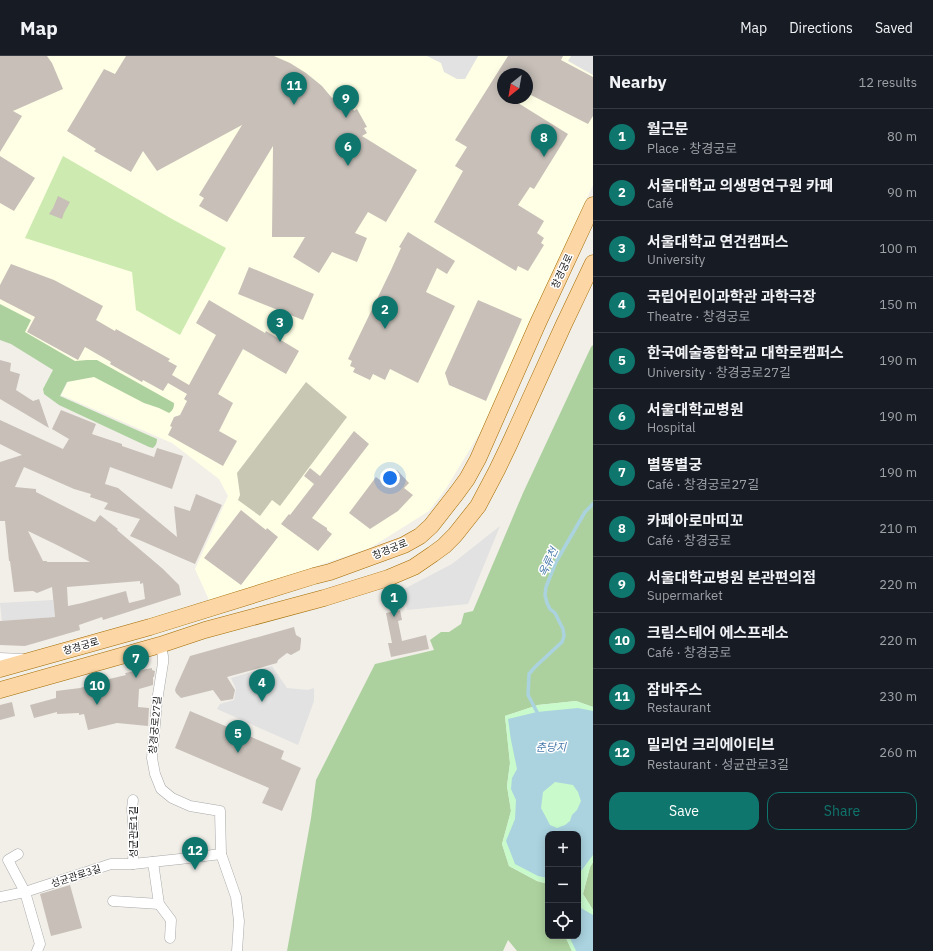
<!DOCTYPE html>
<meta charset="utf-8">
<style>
body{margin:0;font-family:"IBM Plex Sans","Noto Sans KR",sans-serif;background:#242831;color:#f1f3f6}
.controls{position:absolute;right:12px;bottom:12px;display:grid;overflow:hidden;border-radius:8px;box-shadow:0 2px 10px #0003}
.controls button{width:36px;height:36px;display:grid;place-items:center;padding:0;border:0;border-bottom:1px solid #363941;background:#171b24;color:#f1f3f6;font:20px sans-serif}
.compass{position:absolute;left:497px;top:12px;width:36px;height:36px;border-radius:50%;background:#171b24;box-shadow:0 2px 10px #0003;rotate:211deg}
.you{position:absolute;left:390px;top:422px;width:14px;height:14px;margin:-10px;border:3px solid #fff;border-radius:50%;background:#1a73e8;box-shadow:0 0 0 6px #1a73e833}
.badge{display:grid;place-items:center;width:26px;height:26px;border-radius:50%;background:#0f766e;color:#fff;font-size:13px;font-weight:700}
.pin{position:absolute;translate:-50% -33px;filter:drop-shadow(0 1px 2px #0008)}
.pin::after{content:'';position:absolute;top:21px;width:14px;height:12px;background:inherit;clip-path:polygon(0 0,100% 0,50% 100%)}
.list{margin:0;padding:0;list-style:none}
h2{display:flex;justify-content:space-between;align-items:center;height:52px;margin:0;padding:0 16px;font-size:17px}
h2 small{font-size:13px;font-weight:400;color:#9ea1a6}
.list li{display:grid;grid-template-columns:26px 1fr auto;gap:12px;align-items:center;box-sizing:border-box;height:56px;padding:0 16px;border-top:1px solid #363941}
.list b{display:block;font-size:15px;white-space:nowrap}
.list p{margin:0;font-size:13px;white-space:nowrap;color:#9ea1a6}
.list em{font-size:13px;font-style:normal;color:#9ea1a6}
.actions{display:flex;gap:8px;padding:12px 16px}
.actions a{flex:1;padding:9px 0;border:1px solid #0f766e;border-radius:12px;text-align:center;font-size:14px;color:#0f766e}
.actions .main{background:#0f766e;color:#fff}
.icon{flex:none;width:22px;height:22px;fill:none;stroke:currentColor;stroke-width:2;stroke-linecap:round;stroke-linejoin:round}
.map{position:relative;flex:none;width:593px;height:895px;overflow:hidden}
header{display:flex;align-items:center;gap:24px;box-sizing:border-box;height:56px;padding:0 20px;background:#171b24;border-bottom:1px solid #363941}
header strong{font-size:19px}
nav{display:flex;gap:22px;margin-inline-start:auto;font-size:14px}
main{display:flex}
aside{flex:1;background:#171b24}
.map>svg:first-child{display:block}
</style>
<header>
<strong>Map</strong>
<nav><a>Map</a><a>Directions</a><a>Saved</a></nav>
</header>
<main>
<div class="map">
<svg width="593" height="895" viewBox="0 0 593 895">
<rect width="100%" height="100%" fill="#f2efe9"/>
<!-- education -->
<path fill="#ffffe5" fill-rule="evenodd" d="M 0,0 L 593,0 L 593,129 L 539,247 L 487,365 L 447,431 L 429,455 L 370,492 L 210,546 L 195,513 L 228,440 L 219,423 L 172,387 L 61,339 L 77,309 L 0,263 ZM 503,18 L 527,18 L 527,42 L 503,42 Z"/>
<!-- construction -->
<path fill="#c7c7b4" d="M 306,326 L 347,361 L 280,450 L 272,444 L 260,460 L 238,444 L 240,439 L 237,417 Z"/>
<!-- grass -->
<path fill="#cdebb0" d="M 63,100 L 172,163 L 226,192 L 180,279 L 136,254 L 132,216 L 25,182 Z"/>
<!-- forest -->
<g fill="#add19e">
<path d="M 0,248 L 31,264 L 25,276 L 75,305 L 87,304 L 97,304 L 174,347 C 174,352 173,354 169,357 L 159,352 L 144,347 L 94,321 L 67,326 L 60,340 L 157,383 C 157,387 156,389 153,392 L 149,391 L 59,349 L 44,338 L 43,333 L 53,314 L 11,288 L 0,284 Z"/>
<path d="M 593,289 L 593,651 L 576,645 L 538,649 L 505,660 L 510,707 L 507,730 L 511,755 L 502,788 L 509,810 L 537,825 L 548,828 L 548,880 L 565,880 L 572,895 L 517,895 L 508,884 L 503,895 L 287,895 L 311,762 L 316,724 L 375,608 L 434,594 L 430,584 L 441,576 L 449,576 L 461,568 L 464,557 L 473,555 L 523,437 L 591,291 Z"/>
<path d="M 593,806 L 593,854 L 583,838 L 590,811 Z"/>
</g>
<!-- park -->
<path fill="#c8facc" d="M 576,645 L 593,651 L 593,806 L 590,811 L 583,838 L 593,854 L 593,895 L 572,895 L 565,880 L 578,880 L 578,778 L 548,778 L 548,828 L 537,825 L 509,810 L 502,788 L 511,755 L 507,730 L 510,707 L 505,660 L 538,649 Z"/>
<!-- parking -->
<g fill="#e2e2e2">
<path d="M 427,0 L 478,0 L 465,23 L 457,23 L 444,16 L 441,7 Z"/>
<path d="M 571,0 L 593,0 L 593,19 L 568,5 Z"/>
<path d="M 500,470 L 468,548 L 407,554 L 404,533 L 452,508 Z"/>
<path d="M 53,544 L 55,561 L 2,565 L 0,547 Z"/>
<path d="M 272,610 L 287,632 L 308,634 L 314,632 L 314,645 L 298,689 L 217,653 L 220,648 L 234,644 L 236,633 L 231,622 Z"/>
</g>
<!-- water -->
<g fill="#aad3df" fill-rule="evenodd">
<path d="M 578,652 L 593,655 L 593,799 L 578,819 L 578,778 L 548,778 L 548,822 L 538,820 L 515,808 L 506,785 L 515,763 L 516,744 L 511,733 L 512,722 L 517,713 L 511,684 L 508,663 L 537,656 ZM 555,726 L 573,729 L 578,736 L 581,745 L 577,754 L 572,759 L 570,765 L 565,769 L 557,772 L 550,769 L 541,752 L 543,736 Z"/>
<path d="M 578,844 L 581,852 L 593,859 L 593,895 L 576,895 L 569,880 L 578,880 Z"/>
</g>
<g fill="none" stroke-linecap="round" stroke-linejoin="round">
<!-- stream -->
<path stroke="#aad3df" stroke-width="3.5" d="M 537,656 L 528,639 L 529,618 L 535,611 L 562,586 L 564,580 L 563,573 L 555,557 L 550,553 L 547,547 L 545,539 L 546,531 L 556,506 L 585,456 L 593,448"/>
</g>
<!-- building -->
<g fill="#c7bfb8" fill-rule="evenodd">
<path d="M 0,0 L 47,0 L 52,7 L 63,33 L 13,55 L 22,60 L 0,96 Z"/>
<path d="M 126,0 L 274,0 L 290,7 L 306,17 L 322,30 L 332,42 L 335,40 L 342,52 L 350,48 L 354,55 L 357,53 L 367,71 L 364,72 L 367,77 L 362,80 L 417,114 L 386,166 L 368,156 L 355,177 L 367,182 L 357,206 L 332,196 L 319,217 L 293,201 L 305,181 L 272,181 L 273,90 L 227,166 L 199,150 L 204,142 L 199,139 L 242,69 L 157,115 L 143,95 L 131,116 L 94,95 L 96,93 L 67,75 L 104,13 L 115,18 Z"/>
<path d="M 508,0 L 563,0 L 561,4 L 593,21 L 593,60 L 588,68 L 527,37 L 527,18 L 503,18 L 503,42 L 510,42 L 568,78 L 534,133 L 530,131 L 518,149 L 544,165 L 537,177 L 544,182 L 541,187 L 544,189 L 528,215 L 518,210 L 516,215 L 434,166 L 463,115 L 455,110 L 467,91 L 455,84 Z"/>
<path d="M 0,100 L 35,122 L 14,155 L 0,147 Z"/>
<path d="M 58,140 L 70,146 L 64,157 L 62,163 L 49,158 L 53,152 Z"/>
<path d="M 408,176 L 455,205 L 447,218 L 437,212 L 426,236 L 455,250 L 418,327 L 390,313 L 385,324 L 373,318 L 370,324 L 353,316 L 355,312 L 350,310 L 352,305 L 348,303 L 391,214 L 401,192 L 399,191 Z"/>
<path d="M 11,208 L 54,224 L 103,250 L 96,264 L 115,275 L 116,273 L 170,303 L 168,305 L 177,310 L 172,319 L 189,329 L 216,279 L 196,267 L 209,244 L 265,277 L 266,275 L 299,295 L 286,318 L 243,293 L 218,338 L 233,347 L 219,375 L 237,385 L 223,410 L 168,379 L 172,371 L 170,370 L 174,361 L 180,359 L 187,345 L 184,343 L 187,338 L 168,327 L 163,335 L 143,324 L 142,326 L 110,308 L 111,306 L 85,291 L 78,304 L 27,276 L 35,261 L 0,243 L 0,229 Z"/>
<path d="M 249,211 L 314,238 L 303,264 L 238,238 Z"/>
<path d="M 478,244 L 522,263 L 486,345 L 449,329 L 445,317 Z"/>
<path d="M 0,304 L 11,307 L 10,315 L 20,318 L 16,334 L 33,345 L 39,343 L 49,372 L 0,343 Z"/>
<path d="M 61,354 L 96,368 L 92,378 L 122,388 L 122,390 L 154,401 L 157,392 L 183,400 L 172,433 L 110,411 L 105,428 L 118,432 L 177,481 L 174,450 L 190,455 L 196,438 L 222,449 L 195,508 L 130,480 L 140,463 L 104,453 L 108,447 L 90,441 L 91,438 L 74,433 L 24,411 L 15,431 L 36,433 L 36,436 L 95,466 L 100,459 L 118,473 L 117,474 L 163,513 L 179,529 L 181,539 L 103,564 L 102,561 L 79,569 L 80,574 L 25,590 L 0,589 L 0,565 L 55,561 L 52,531 L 37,537 L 33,535 L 14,536 L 10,505 L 9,505 L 5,465 L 0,465 L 0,406 L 22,399 L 0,388 L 0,364 L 63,393 L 69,383 L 52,373 ZM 28,475 L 59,490 L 90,506 L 47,506 L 47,505 L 43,505 ZM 140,525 L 140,528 L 143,527 L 145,543 L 129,547 L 126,535 L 82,547 L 68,550 L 67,531 Z"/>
<path d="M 354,375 L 369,388 L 312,462 L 327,472 L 327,474 L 332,478 L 318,495 L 281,468 L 289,458 L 290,459 L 314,428 L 304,420 L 310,412 L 320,420 Z"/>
<path d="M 397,414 L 409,427 L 404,432 L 413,439 L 398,455 L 370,473 L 349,457 L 376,421 L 385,428 Z"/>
<path d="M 241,454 L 266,474 L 267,472 L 278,481 L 241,529 L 204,502 Z"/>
<path d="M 400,554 L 402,564 L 398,565 L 402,585 L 426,579 L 429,593 L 391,601 L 388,587 L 392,587 L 386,557 Z"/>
<path d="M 294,571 L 296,579 L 301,582 L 301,585 L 300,594 L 291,599 L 287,597 L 278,604 L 277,607 L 227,621 L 235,634 L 233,643 L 221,645 L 213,634 L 181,642 L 176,637 L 175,634 L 176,631 L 190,600 Z"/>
<path d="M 152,612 L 152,614 L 155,615 L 154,621 L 153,621 L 153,629 L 139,633 L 138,651 L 149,652 L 148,670 L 117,667 L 88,674 L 84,658 L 79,659 L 79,657 L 57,658 L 57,656 L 34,662 L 30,649 L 56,642 L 56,635 L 80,632 L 97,627 L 97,626 L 126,619 L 125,617 Z"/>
<path d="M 12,646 L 15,660 L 0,664 L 0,649 Z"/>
<path d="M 190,655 L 284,695 L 281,703 L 301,712 L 282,755 L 262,747 L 269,732 L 175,692 Z"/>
<path d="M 70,829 L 82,872 L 51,880 L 40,838 Z"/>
</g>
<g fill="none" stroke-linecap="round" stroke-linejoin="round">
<!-- minor casing -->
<g stroke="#a9a9a9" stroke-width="11">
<g id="minor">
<path d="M 160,589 L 163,600 L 163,607 L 157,645 L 152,702 L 155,718 L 161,733 L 172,742 L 190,750 L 220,755 L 221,798 L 236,841 L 239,865 L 237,895"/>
<path d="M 0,602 L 22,603"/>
<path d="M 18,798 L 8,804 L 25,836 L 40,888 L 37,895"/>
<path d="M 153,806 L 159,848 L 171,864 L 170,882"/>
<path d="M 133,808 L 134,779 L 132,753 L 133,744"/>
<path d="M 0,841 L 25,836 L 111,808 L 133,808 L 180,803 L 221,798"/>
<path d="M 113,845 L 159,848"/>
</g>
</g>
<!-- primary casing -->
<g stroke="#a06b00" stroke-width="17">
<g id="primary">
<path d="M 0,613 L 150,571 L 314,520 L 330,516 L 404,489 L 420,480 L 431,470 L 456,438 L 467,423 L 478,403 L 538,267 L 593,149"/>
<path d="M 0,634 L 160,589 L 205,574 L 324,542 L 388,522 L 414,511 L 433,498 L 444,490 L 455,479 L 478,450 L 497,414 L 509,389 L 564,268 L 593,207"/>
</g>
</g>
<!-- minor -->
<use href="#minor" stroke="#fff" stroke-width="10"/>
<!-- primary -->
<use href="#primary" stroke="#fcd6a4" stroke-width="16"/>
</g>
<g text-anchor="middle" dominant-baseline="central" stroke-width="3" stroke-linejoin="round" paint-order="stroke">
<!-- street labels -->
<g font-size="10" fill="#222" stroke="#fff">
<text transform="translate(562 215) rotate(-65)">창경궁로</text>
<text transform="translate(390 493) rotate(-22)">창경궁로</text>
<text transform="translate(81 590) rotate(-16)">창경궁로</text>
<text transform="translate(155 669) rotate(-85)">창경궁로27길</text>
<text transform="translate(133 776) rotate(-90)">성균관로1길</text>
<text transform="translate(76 820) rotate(-18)">성균관로3길</text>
</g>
<!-- water labels -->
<g font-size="11" font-style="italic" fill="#4a7aab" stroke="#fff">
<text transform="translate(548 506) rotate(-65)">옥류천</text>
<text x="551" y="691">춘당지</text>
</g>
</g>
</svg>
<div class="controls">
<button>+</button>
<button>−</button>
<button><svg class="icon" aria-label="locate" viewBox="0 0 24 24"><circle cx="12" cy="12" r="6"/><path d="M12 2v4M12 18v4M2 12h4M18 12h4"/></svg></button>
</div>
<svg class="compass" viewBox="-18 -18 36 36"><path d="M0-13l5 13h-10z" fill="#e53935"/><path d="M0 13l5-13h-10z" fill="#9ea1a6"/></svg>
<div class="you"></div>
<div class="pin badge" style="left:394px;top:561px">1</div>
<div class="pin badge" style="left:385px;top:273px">2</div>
<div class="pin badge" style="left:280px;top:286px">3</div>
<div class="pin badge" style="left:262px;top:646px">4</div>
<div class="pin badge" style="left:238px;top:697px">5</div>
<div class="pin badge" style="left:348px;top:110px">6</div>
<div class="pin badge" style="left:136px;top:622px">7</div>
<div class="pin badge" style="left:544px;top:101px">8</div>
<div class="pin badge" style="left:346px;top:62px">9</div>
<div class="pin badge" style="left:97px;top:649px">10</div>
<div class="pin badge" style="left:294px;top:49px">11</div>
<div class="pin badge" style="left:195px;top:814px">12</div>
</div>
<aside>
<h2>Nearby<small>12 results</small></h2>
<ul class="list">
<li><span class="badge">1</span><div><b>월근문</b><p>Place · 창경궁로</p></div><em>80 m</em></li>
<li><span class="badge">2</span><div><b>서울대학교 의생명연구원 카페</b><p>Café</p></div><em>90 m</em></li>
<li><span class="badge">3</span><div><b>서울대학교 연건캠퍼스</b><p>University</p></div><em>100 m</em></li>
<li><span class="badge">4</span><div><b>국립어린이과학관 과학극장</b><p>Theatre · 창경궁로</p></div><em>150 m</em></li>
<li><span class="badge">5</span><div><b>한국예술종합학교 대학로캠퍼스</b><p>University · 창경궁로27길</p></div><em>190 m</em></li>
<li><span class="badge">6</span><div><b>서울대학교병원</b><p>Hospital</p></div><em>190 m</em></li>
<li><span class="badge">7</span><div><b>별똥별궁</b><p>Café · 창경궁로27길</p></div><em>190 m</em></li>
<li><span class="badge">8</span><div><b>카페아로마띠꼬</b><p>Café · 창경궁로</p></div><em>210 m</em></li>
<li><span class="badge">9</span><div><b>서울대학교병원 본관편의점</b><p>Supermarket</p></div><em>220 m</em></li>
<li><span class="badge">10</span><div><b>크림스테어 에스프레소</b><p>Café · 창경궁로</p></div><em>220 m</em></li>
<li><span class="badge">11</span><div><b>잠바주스</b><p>Restaurant</p></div><em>230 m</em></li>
<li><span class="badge">12</span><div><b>밀리언 크리에이티브</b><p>Restaurant · 성균관로3길</p></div><em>260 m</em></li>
</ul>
<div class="actions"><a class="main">Save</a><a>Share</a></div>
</aside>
</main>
